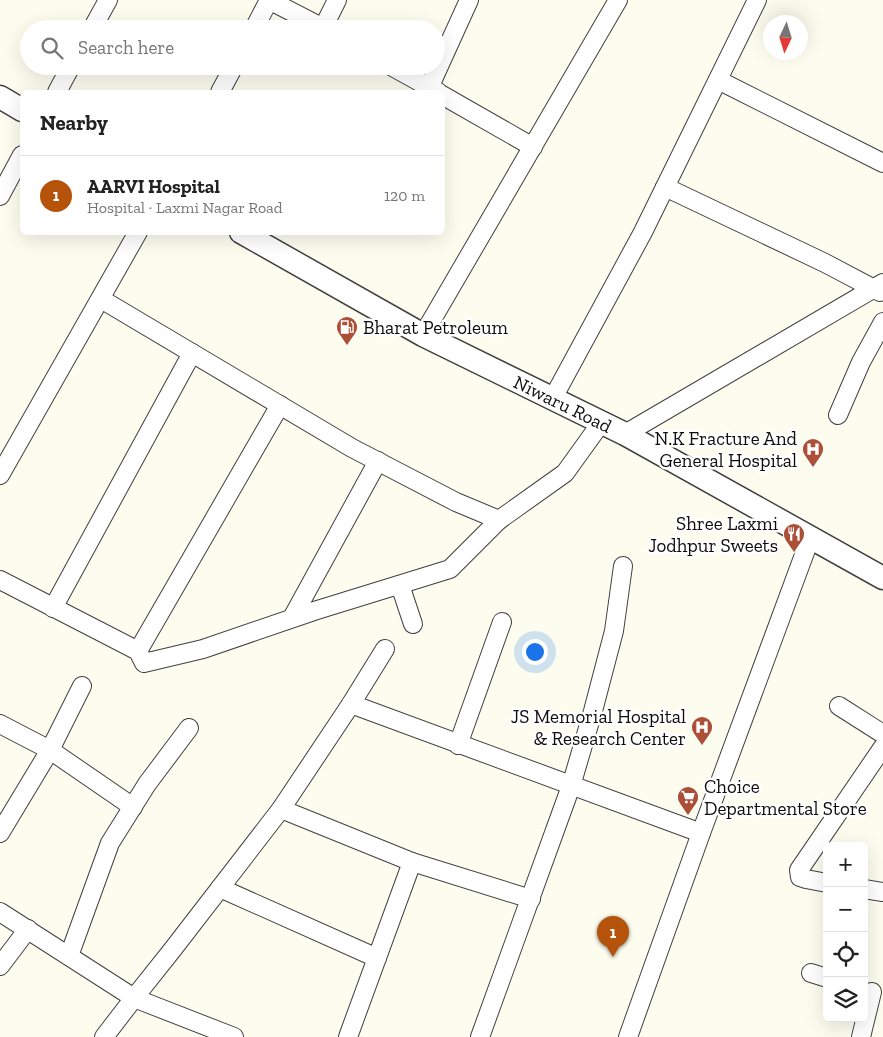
<!DOCTYPE html>
<meta charset="utf-8">
<style>
body{margin:0;font-family:"Zilla Slab",serif;background:#f2f2f2;color:#222}
.controls{position:absolute;right:15px;bottom:15px;display:grid;overflow:hidden;border-radius:8px;box-shadow:0 5px 20px #0002}
.controls button{width:45px;height:45px;display:grid;place-items:center;padding:0;border:0;border-bottom:1px solid #e0e0e0;background:#fff;color:#222;font:25px sans-serif}
.compass{position:absolute;left:763px;top:15px;width:45px;height:45px;border-radius:50%;background:#fff;box-shadow:0 5px 20px #0002;rotate:184deg}
.you{position:absolute;left:534px;top:651px;width:18px;height:18px;margin:-12px;border:4px solid #fff;border-radius:50%;background:#1a73e8;box-shadow:0 0 0 8px #1a73e833}
.badge{display:grid;place-items:center;width:32px;height:32px;border-radius:50%;background:#b45309;color:#fff;font-size:16px;font-weight:700}
.pin{position:absolute;translate:-50% -41px;filter:drop-shadow(0 1px 2px #0008)}
.pin::after{content:'';position:absolute;top:26px;width:18px;height:15px;background:inherit;clip-path:polygon(0 0,100% 0,50% 100%)}
.list{margin:0;padding:0;list-style:none}
h2{display:flex;justify-content:space-between;align-items:center;height:65px;margin:0;padding:0 20px;font-size:21px}
h2 small{font-size:16px;font-weight:400;color:#767676}
.list li{display:grid;grid-template-columns:32px 1fr auto;gap:15px;align-items:center;box-sizing:border-box;height:80px;padding:0 20px;border-top:1px solid #e0e0e0}
.list b{display:block;font-size:19px;white-space:nowrap}
.list p{margin:0;font-size:16px;white-space:nowrap;color:#767676}
.list em{font-size:16px;font-style:normal;color:#767676}
.icon{flex:none;width:28px;height:28px;fill:none;stroke:currentColor;stroke-width:2;stroke-linecap:round;stroke-linejoin:round}
.map{position:relative;flex:none;width:883px;height:1037px;overflow:hidden}
.search{position:absolute;background:#fff;box-shadow:0 5px 20px #0002;left:20px;top:20px;width:425px;height:55px;display:flex;align-items:center;gap:12px;box-sizing:border-box;padding:0 18px;border-radius:28px;color:#767676;font-size:19px}
.panel{position:absolute;background:#fff;box-shadow:0 5px 20px #0002;left:20px;top:90px;width:425px;height:145px;border-radius:8px}
.map>svg:first-child{display:block}
</style>
<div class="map">
<svg width="883" height="1037" viewBox="0 0 883 1037">
<rect width="100%" height="100%" fill="#fcfdef"/>
<g fill="none" stroke-linecap="round" stroke-linejoin="round">
<!-- minor casing -->
<g stroke="#404040" stroke-width="20">
<g id="minor">
<path d="M 269,0 L 325,29"/>
<path d="M 323,28 L 337,0"/>
<path d="M 92,29 L 108,0"/>
<path d="M 254,29 L 269,0"/>
<path d="M 391,66 L 438,92"/>
<path d="M 718,80 L 883,163"/>
<path d="M 429,88 L 469,0"/>
<path d="M 57,92 L 71,66"/>
<path d="M 220,92 L 234,66"/>
<path d="M 442,95 L 533,147"/>
<path d="M 665,187 L 825,263 L 880,292"/>
<path d="M 0,196 L 22,155"/>
<path d="M 101,299 L 352,448 L 456,502 L 499,520 L 565,473 L 601,423"/>
<path d="M 423,335 L 618,0"/>
<path d="M 553,398 L 643,232 L 757,0"/>
<path d="M 838,415 L 861,362 L 883,322"/>
<path d="M 625,434 L 883,283"/>
<path d="M 0,475 L 138,232"/>
<path d="M 0,580 L 138,651 L 144,663 L 203,649 L 314,611 L 450,569 L 499,520"/>
<path d="M 400,585 L 413,624"/>
<path d="M 53,608 L 192,353"/>
<path d="M 292,618 L 378,461"/>
<path d="M 138,651 L 280,405"/>
<path d="M 351,704 L 701,833"/>
<path d="M 839,706 L 883,734"/>
<path d="M 0,724 L 50,750 L 133,807"/>
<path d="M 458,745 L 502,622"/>
<path d="M 281,809 L 412,862 L 531,899"/>
<path d="M 0,833 L 50,750 L 82,686"/>
<path d="M 827,883 L 806,879 L 800,877 L 799,870 L 883,747"/>
<path d="M 220,888 L 377,958"/>
<path d="M 864,889 L 883,892"/>
<path d="M 0,912 L 134,998 L 234,1037"/>
<path d="M 69,956 L 110,843 L 147,784 L 189,728"/>
<path d="M 0,966 L 28,929"/>
<path d="M 811,973 L 827,978"/>
<path d="M 104,1037 L 134,998 L 173,949 L 281,809 L 351,704 L 385,649"/>
<path d="M 348,1037 L 412,862"/>
<path d="M 480,1037 L 571,786 L 593,711 L 614,631 L 623,566"/>
<path d="M 628,1037 L 701,833 L 811,536"/>
<path d="M 861,1037 L 872,992"/>
</g>
</g>
<!-- tertiary casing -->
<g stroke="#404040" stroke-width="25">
<g id="tertiary">
<path d="M 0,97 L 22,110"/>
<path id="s1" d="M 241,232 L 423,335 L 625,434 L 883,578"/>
</g>
</g>
<!-- minor -->
<use href="#minor" stroke="#fff" stroke-width="18"/>
<!-- tertiary -->
<use href="#tertiary" stroke="#fff" stroke-width="22"/>
</g>
<!-- icons -->
<defs>
<g id="fuel-pin" transform="scale(1.125)"><path d="M0 17L-7.5 6A9.5 9.5 0 1 1 7.5 6Z" fill="#ab4f37" stroke="#fff"/><path d="M-5.5-6h7V0h2V4h1.3V-2.5L3-4.5l.8-.8L6-3V5H2.5V1h-1V6h-7ZM-4.2-4.7v3.2H.2V-4.7Z" fill="#fff"/></g>
<g id="hospital-pin" transform="scale(1.125)"><path d="M0 17L-7.5 6A9.5 9.5 0 1 1 7.5 6Z" fill="#ab4f37" stroke="#fff"/><path d="M-5-5h3v3.5h4V-5h3V5h-3V1.5h-4V5h-3Z" fill="#fff"/></g>
<g id="restaurant-pin" transform="scale(1.125)"><path d="M0 17L-7.5 6A9.5 9.5 0 1 1 7.5 6Z" fill="#ab4f37" stroke="#fff"/><path d="M-5-6h1v4h1v-4h1v4h1v-4h1v5L-1.5 .5V6h-2V.5L-5-1ZM5-6V6H3V1.5H1.5Q1.5-4 5-6Z" fill="#fff"/></g>
<g id="supermarket-pin" transform="scale(1.125)"><path d="M0 17L-7.5 6A9.5 9.5 0 1 1 7.5 6Z" fill="#ab4f37" stroke="#fff"/><path d="M-6-5.5h2.5l.6 2H6L4.5 2H-2.5L-4.4-4H-6ZM-1.5 3.2a1.3 1.3 0 1 0 .1 0ZM3 3.2a1.3 1.3 0 1 0 .1 0Z" fill="#fff"/></g>
</defs>
<g fill-rule="evenodd">
<use href="#fuel-pin" x="347" y="327"/>
<use href="#hospital-pin" x="813" y="449"/>
<use href="#restaurant-pin" x="794" y="534"/>
<use href="#hospital-pin" x="702" y="727"/>
<use href="#supermarket-pin" x="688" y="797"/>
</g>
<g text-anchor="middle" dominant-baseline="central" stroke-width="5" stroke-linejoin="round" paint-order="stroke">
<!-- poi labels -->
<g font-size="19" fill="#0d0d0d" stroke="#fff" text-anchor="end">
<text x="363" y="327" text-anchor="start">Bharat Petroleum</text>
<text x="797" y="438">N.K Fracture And<tspan x="797" dy="22">General Hospital</tspan></text>
<text x="778" y="523">Shree Laxmi<tspan x="778" dy="22">Jodhpur Sweets</tspan></text>
<text x="686" y="716">JS Memorial Hospital<tspan x="686" dy="22">&amp; Research Center</tspan></text>
<text x="704" y="786" text-anchor="start">Choice<tspan x="704" dy="22">Departmental Store</tspan></text>
</g>
<!-- street labels -->
<g font-size="19" fill="#0d0d0d" stroke="#fff">
<text stroke="none"><textPath href="#s1" startOffset="365">Niwaru Road</textPath></text>
</g>
</g>
</svg>
<div class="controls">
<button>+</button>
<button>−</button>
<button><svg class="icon" aria-label="locate" viewBox="0 0 24 24"><circle cx="12" cy="12" r="6"/><path d="M12 2v4M12 18v4M2 12h4M18 12h4"/></svg></button>
<button><svg class="icon" aria-label="layers" viewBox="0 0 24 24"><path d="M12 4l9 5-9 5-9-5zM3 14l9 5 9-5"/></svg></button>
</div>
<svg class="compass" viewBox="-18 -18 36 36"><path d="M0-13l5 13h-10z" fill="#e53935"/><path d="M0 13l5-13h-10z" fill="#767676"/></svg>
<div class="you"></div>
<div class="pin badge" style="left:613px;top:957px">1</div>
<div class="search"><svg class="icon" aria-label="search" viewBox="0 0 24 24"><circle cx="10" cy="10" r="6"/><path d="M15 15l6 6"/></svg>Search here</div>
<section class="panel">
<h2>Nearby<small></small></h2>
<ul class="list">
<li><span class="badge">1</span><div><b>AARVI Hospital</b><p>Hospital · Laxmi Nagar Road</p></div><em>120 m</em></li>
</ul>
</section>
</div>
